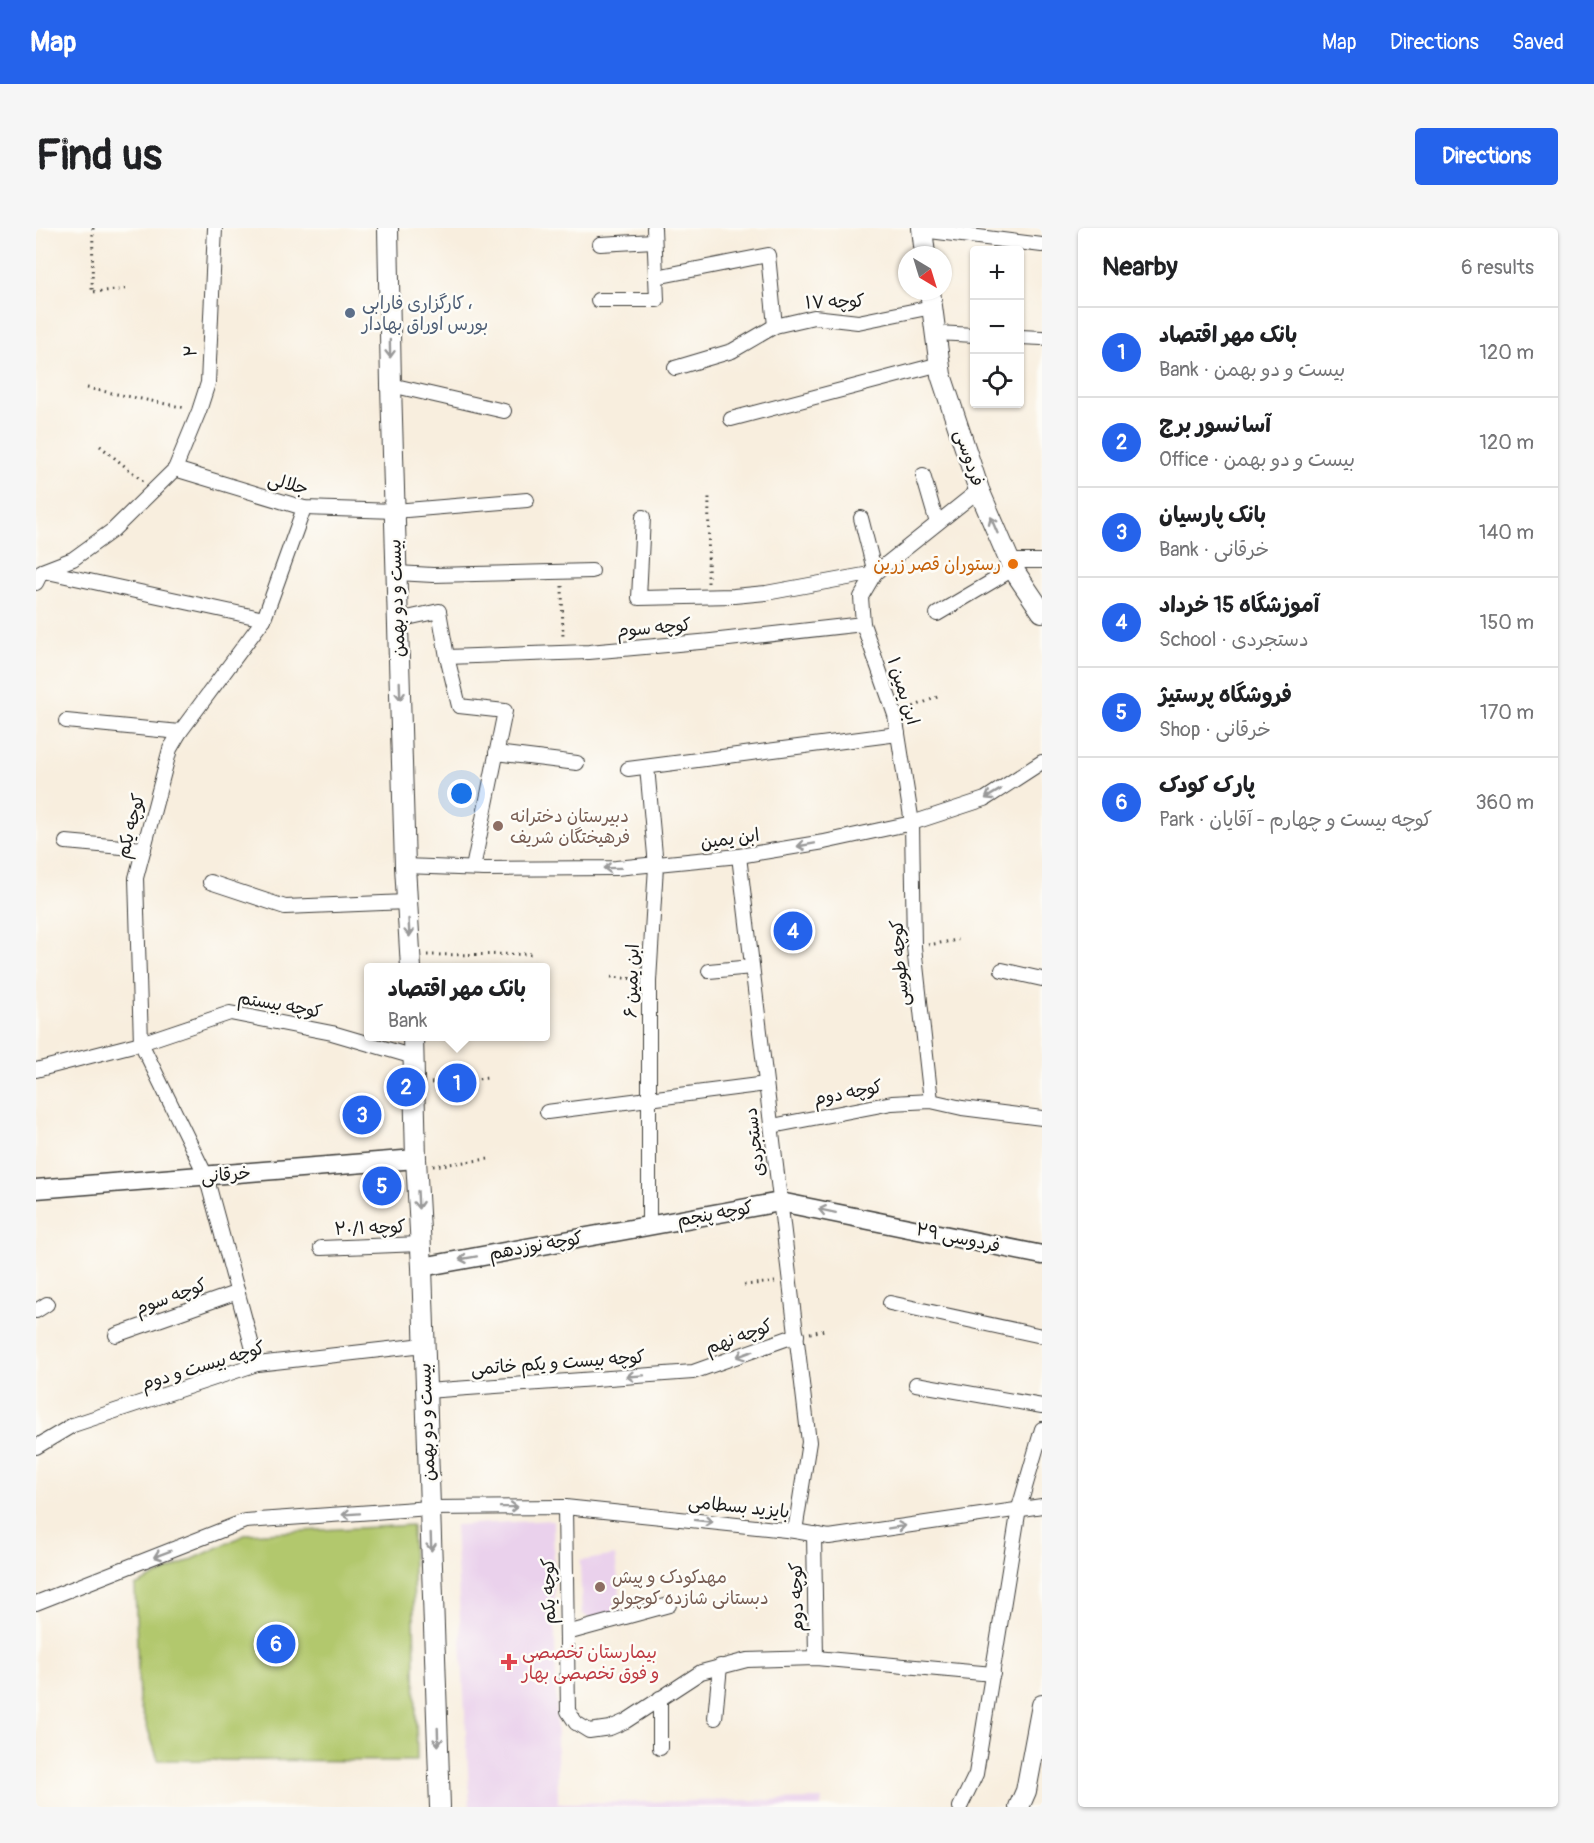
<!DOCTYPE html>
<meta charset="utf-8">
<style>
body{margin:0;font-family:Pangolin,"Playpen Sans Arabic",sans-serif;background:#f6f6f6;color:#202124}
.controls{position:absolute;right:18px;top:18px;display:grid;overflow:hidden;border-radius:6px;box-shadow:0 2px 4px #0004}
.controls button{width:54px;height:54px;display:grid;place-items:center;padding:0;border:0;border-bottom:2px solid #e0e0e0;background:#fff;color:#202124;font:30px sans-serif}
.compass{position:absolute;left:862px;top:18px;width:54px;height:54px;border-radius:50%;background:#fff;box-shadow:0 2px 4px #0004;rotate:142deg}
.you{position:absolute;left:426px;top:566px;width:21px;height:21px;margin:-15px;border:4px solid #fff;border-radius:50%;background:#1a73e8;box-shadow:0 0 0 9px #1a73e833}
.badge{display:grid;place-items:center;width:39px;height:39px;border-radius:50%;background:#2563eb;color:#fff;font-size:20px;font-weight:700}
.pin{position:absolute;translate:-50% -50%;border:3px solid #fff;box-shadow:0 2px 6px #0006}
.popup{position:absolute;left:328px;top:735px;width:186px;height:78px;box-sizing:border-box;display:grid;place-content:center;border-radius:6px;background:#fff;filter:drop-shadow(0 2px 4px #0005);font-size:20px;white-space:nowrap;color:#757577}
.popup b{font-size:22px;color:#202124}
.popup::after{content:'';position:absolute;left:50%;top:100%;margin-left:-12px;border:12px solid transparent;border-top-color:#fff}
.list{margin:0;padding:0;list-style:none}
h2{display:flex;justify-content:space-between;align-items:center;height:78px;margin:0;padding:0 24px;font-size:26px}
h2 small{font-size:20px;font-weight:400;color:#757577}
.list li{display:grid;grid-template-columns:39px 1fr auto;gap:18px;align-items:center;box-sizing:border-box;height:90px;padding:0 24px;border-top:2px solid #e0e0e0}
.list b{display:block;font-size:22px;white-space:nowrap}
.list p{margin:0;font-size:20px;white-space:nowrap;color:#757577}
.list em{font-size:20px;font-style:normal;color:#757577}
.icon{flex:none;width:33px;height:33px;fill:none;stroke:currentColor;stroke-width:2;stroke-linecap:round;stroke-linejoin:round}
.map{position:relative;flex:none;width:1006px;height:1579px;overflow:hidden;border-radius:6px}
header{display:flex;align-items:center;gap:36px;box-sizing:border-box;height:84px;padding:0 30px;background:#2563eb;color:#fff}
header strong{font-size:28px}
nav{display:flex;gap:33px;margin-inline-start:auto;font-size:21px}
.intro{display:flex;align-items:center;justify-content:space-between;box-sizing:border-box;height:144px;padding:0 36px}
h1{margin:0;font-size:42px}
.button{padding:15px 27px;border-radius:6px;background:#2563eb;color:#fff;font-size:21px;font-weight:700}
main{display:flex;gap:36px;padding:0 36px}
aside{flex:1;background:#fff;border-radius:6px;box-shadow:0 2px 4px #0004}
.map>svg:first-child{display:block}
</style>
<header>
<strong>Map</strong>
<nav><a>Map</a><a>Directions</a><a>Saved</a></nav>
</header>
<div class="intro"><h1>Find us</h1><a class="button">Directions</a></div>
<main>
<div class="map">
<svg width="1006" height="1579" viewBox="0 0 1006 1579">
<rect width="100%" height="100%" fill="#fdfcf7"/>
<filter id="ink" filterUnits="userSpaceOnUse"><feTurbulence type="fractalNoise" baseFrequency=".0167" numOctaves="2"/><feDisplacementMap in="SourceGraphic" scale="12" xChannelSelector="R" yChannelSelector="G"/><feConvolveMatrix kernelMatrix="1 2 1 2 8 2 1 2 1" color-interpolation-filters="sRGB"/></filter>
<filter id="wash" filterUnits="userSpaceOnUse"><feTurbulence type="fractalNoise" baseFrequency=".008" numOctaves="4" result="noise"/><feDisplacementMap in="SourceGraphic" scale="24" xChannelSelector="R" yChannelSelector="G"/><feGaussianBlur stdDeviation="1.35" result="paint"/><feColorMatrix in="noise" values="0 0 0 0 0 0 0 0 0 0 0 0 0 0 0 0 0 1.4 0 .05"/><feComposite in="paint" operator="in"/></filter>
<g filter="url(#wash)">
<rect width="100%" height="100%" fill="#f8eede"/>
<!-- built -->
<g fill="#ead1ec">
<path d="M 517,1292 L 522,1575 L 786,1571 L 785,1579 L 434,1579 L 419,1297 Z"/>
<path d="M 579,1327 L 586,1384 L 553,1391 L 546,1385 L 544,1333 Z"/>
</g>
<!-- green -->
<path fill="#b2c86d" stroke="#677244" stroke-width="1.5" d="M 376,1297 L 381,1533 L 122,1532 L 103,1474 L 99,1358 L 211,1306 Z"/>
</g>
<g filter="url(#ink)">
<g fill="none" stroke-linecap="round" stroke-linejoin="round">
<!-- minor casing -->
<g stroke="#3d3c39" stroke-width="16">
<g id="minor">
<path d="M 886,2 L 1006,17"/>
<path d="M 564,16 L 618,13"/>
<path d="M 620,49 L 732,27 L 739,98"/>
<path d="M 562,72 L 621,72 L 618,0"/>
<path d="M 900,105 L 939,107"/>
<path d="M 984,109 L 1006,110"/>
<path d="M 639,140 L 696,123 L 739,98 L 778,89 L 822,94 L 896,79"/>
<path d="M 355,157 L 468,183"/>
<path d="M 695,191 L 904,136"/>
<path d="M 139,241 L 268,280 L 359,283 L 491,272"/>
<path d="M 887,247 L 901,295"/>
<path d="M 607,289 L 603,370 L 698,368 L 730,365 L 839,345"/>
<path d="M 825,290 L 839,345"/>
<path d="M 974,333 L 1006,333"/>
<path d="M 7,343 L 228,391"/>
<path d="M 361,345 L 397,347 L 556,343"/>
<path d="M 0,355 L 6,343 L 37,331 L 77,302 L 139,241 L 163,183 L 172,155 L 179,0"/>
<path d="M 901,386 L 977,341"/>
<path d="M 362,392 L 403,383 L 411,429 L 423,478 L 469,483 L 437,640"/>
<path d="M 411,429 L 553,424 L 675,413 L 827,396"/>
<path d="M 30,493 L 144,504"/>
<path d="M 460,525 L 541,535"/>
<path d="M 611,539 L 620,638 L 613,753 L 613,997"/>
<path d="M 592,541 L 862,506"/>
<path d="M 30,614 L 108,621"/>
<path d="M 703,628 L 773,1214 L 759,1303"/>
<path d="M 369,638 L 448,641 L 580,640 L 703,628 L 788,614 L 876,595 L 949,571 L 1006,534"/>
<path d="M 174,654 L 249,679 L 371,674"/>
<path d="M 966,742 L 1006,751"/>
<path d="M 673,743 L 716,739"/>
<path d="M 0,842 L 105,815 L 194,785 L 296,805 L 378,829"/>
<path d="M 895,873 L 878,719 L 876,595 L 859,487 L 827,396 L 825,369 L 839,345 L 943,262"/>
<path d="M 511,884 L 730,856"/>
<path d="M 736,898 L 856,875 L 895,873 L 926,880 L 1006,890"/>
<path d="M 285,1020 L 384,1016"/>
<path d="M 854,1075 L 1006,1108"/>
<path d="M 0,1083 L 11,1076"/>
<path d="M 80,1107 L 202,1064"/>
<path d="M 221,1136 L 170,948 L 105,815 L 100,650 L 134,521 L 144,504 L 228,391 L 268,280"/>
<path d="M 880,1156 L 1006,1178"/>
<path d="M 390,1163 L 657,1144 L 761,1107"/>
<path d="M 0,1219 L 37,1197 L 221,1136 L 388,1117"/>
<path d="M 529,1279 L 532,1483 L 540,1495 L 553,1503 L 574,1500 L 590,1493 L 665,1444 L 711,1432 L 780,1430 L 957,1446"/>
<path d="M 778,1306 L 780,1430"/>
<path d="M 0,1375 L 209,1293 L 394,1280 L 529,1279 L 759,1303 L 793,1309 L 1006,1278"/>
<path d="M 531,1405 L 633,1377"/>
<path d="M 624,1470 L 624,1520"/>
<path d="M 679,1490 L 684,1438"/>
<path d="M 924,1579 L 940,1546 L 983,1280 L 1006,1201"/>
</g>
</g>
<!-- tertiary casing -->
<g stroke="#3d3c39" stroke-width="21">
<g id="tertiary">
<path d="M 0,961 L 380,931"/>
<path d="M 386,1039 L 744,974 L 1006,1027"/>
</g>
</g>
<!-- secondary casing -->
<g stroke="#3d3c39" stroke-width="22">
<g id="secondary">
<path d="M 352,0 L 355,157 L 369,638 L 375,740"/>
<path d="M 886,0 L 889,27"/>
<path d="M 894,63 L 905,147 L 943,262 L 977,341 L 1006,384"/>
<path d="M 377,808 L 380,931 L 386,1039 L 404,1579"/>
<path d="M 983,1579 L 990,1563 L 1006,1477"/>
</g>
</g>
<!-- path -->
<g stroke="#3d3c39" stroke-width="3" stroke-dasharray="1.5 4.5" stroke-linecap="butt">
<path d="M 57,0 L 56,64 L 92,61"/>
<path d="M 51,160 L 150,180"/>
<path d="M 64,218 L 107,253"/>
<path d="M 672,355 L 673,266"/>
<path d="M 526,358 L 527,412"/>
<path d="M 872,481 L 904,468"/>
<path d="M 892,717 L 922,712"/>
<path d="M 391,727 L 498,726"/>
<path d="M 575,749 L 599,751"/>
<path d="M 395,855 L 452,850"/>
<path d="M 397,938 L 453,931"/>
<path d="M 708,1057 L 739,1054"/>
<path d="M 774,1105 L 789,1102"/>
</g>
<!-- minor -->
<use href="#minor" stroke="#fff" stroke-width="14"/>
<!-- tertiary -->
<use href="#tertiary" stroke="#fff" stroke-width="18"/>
<!-- secondary -->
<use href="#secondary" stroke="#fff" stroke-width="20"/>
</g>
<!-- one-way arrows -->
<defs><path id="oneway-shaft" d="M-6 0H5M1.5-3L5.5 0L1.5 3" fill="none" stroke-width="1.6" stroke-linecap="round" stroke-linejoin="round" transform="scale(1.5)"/></defs>
<g stroke="#999">
<use href="#oneway-shaft" transform="translate(354 121) rotate(89)"/>
<use href="#oneway-shaft" transform="translate(958 297) rotate(-113)"/>
<use href="#oneway-shaft" transform="translate(364 463) rotate(88)"/>
<use href="#oneway-shaft" transform="translate(957 566) rotate(149)"/>
<use href="#oneway-shaft" transform="translate(770 617) rotate(170)"/>
<use href="#oneway-shaft" transform="translate(576 640) rotate(179)"/>
<use href="#oneway-shaft" transform="translate(373 700) rotate(87)"/>
<use href="#oneway-shaft" transform="translate(382 972) rotate(87)"/>
<use href="#oneway-shaft" transform="translate(791 983) rotate(-168)"/>
<use href="#oneway-shaft" transform="translate(432 1030) rotate(170)"/>
<use href="#oneway-shaft" transform="translate(709 1126) rotate(160)"/>
<use href="#oneway-shaft" transform="translate(599 1148) rotate(176)"/>
<use href="#oneway-shaft" transform="translate(473 1279) rotate(-1)"/>
<use href="#oneway-shaft" transform="translate(315 1286) rotate(176)"/>
<use href="#oneway-shaft" transform="translate(668 1293) rotate(6)"/>
<use href="#oneway-shaft" transform="translate(861 1299) rotate(-9)"/>
<use href="#oneway-shaft" transform="translate(395 1314) rotate(88)"/>
<use href="#oneway-shaft" transform="translate(126 1326) rotate(159)"/>
<use href="#oneway-shaft" transform="translate(402 1509) rotate(88)"/>
</g>
</g>
<!-- markers -->
<circle fill="#5c6f8a" stroke="#fdfcf7" stroke-width="2" cx="314" cy="85" r="6"/>
<circle fill="#e8710a" stroke="#fdfcf7" stroke-width="2" cx="977" cy="336" r="6"/>
<g fill="#8d6e63" stroke="#fdfcf7" stroke-width="2">
<circle cx="462" cy="598" r="6"/>
<circle cx="564" cy="1359" r="6"/>
</g>
<path fill="#e0444e" stroke="#fdfcf7" stroke-width="2" d="M470 1425h6v6h6v6h-6v6h-6v-6h-6v-6h6z"/>
<g text-anchor="middle" dominant-baseline="central" stroke-width="5" stroke-linejoin="round" paint-order="stroke">
<!-- street labels -->
<g font-size="18" fill="#1c1c1c" stroke="#fdfcf7">
<text transform="translate(799 74) rotate(-2)">۱۷ کوچه</text>
<text transform="translate(155 123) rotate(-88)">۲</text>
<text transform="translate(933 230) rotate(72)">فردوسی</text>
<text transform="translate(252 256) rotate(15)">جلالی</text>
<text transform="translate(361 370) rotate(-92)">بیست و دو بهمن</text>
<text transform="translate(618 400) rotate(-5)">کوچه سوم</text>
<text transform="translate(867 463) rotate(73)">ابن یمین ۱</text>
<text transform="translate(95 598) rotate(-75)">کوچه یکم</text>
<text transform="translate(694 611) rotate(-8)">ابن یمین</text>
<text transform="translate(864 735) rotate(-94)">کوچه طوسی</text>
<text transform="translate(596 753) rotate(-88)">ابن یمین ۶</text>
<text transform="translate(244 777) rotate(10)">کوچه بیستم</text>
<text transform="translate(812 865) rotate(-11)">کوچه دوم</text>
<text transform="translate(719 914) rotate(-97)">دستجردی</text>
<text transform="translate(190 947) rotate(-5)">خرقانی</text>
<text transform="translate(679 986) rotate(-10)">کوچه پنجم</text>
<text transform="translate(334 1000) rotate(-2)">کوچه ۲۰/۱</text>
<text transform="translate(922 1010) rotate(12)">فردوسی ۲۹</text>
<text transform="translate(500 1018) rotate(-10)">کوچه نوزدهم</text>
<text transform="translate(135 1069) rotate(-20)">کوچه سوم</text>
<text transform="translate(703 1109) rotate(-20)">کوچه نهم</text>
<text transform="translate(522 1135) rotate(-4)">کوچه بیست و یکم خاتمی</text>
<text transform="translate(167 1138) rotate(-17)">کوچه بیست و دوم</text>
<text transform="translate(391 1194) rotate(-92)">بیست و دو بهمن</text>
<text transform="translate(703 1279) rotate(6)">بایزید بسطامی</text>
<text transform="translate(513 1363) rotate(-91)">کوچه یکم</text>
<text transform="translate(761 1369) rotate(-91)">کوچه دوم</text>
</g>
<!-- service labels -->
<g font-size="18" fill="#4e5e75" stroke="#fdfcf7" text-anchor="start">
<text x="326" y="75">کارگزاری فارابی ،<tspan x="326" dy="21">بورس اوراق بهادار</tspan></text>
</g>
<!-- food labels -->
<g font-size="18" fill="#c56008" stroke="#fdfcf7" text-anchor="end">
<text x="965" y="336">رستوران قصر زرین</text>
</g>
<!-- education labels -->
<g font-size="18" fill="#785e54" stroke="#fdfcf7" text-anchor="start">
<text x="474" y="588">دبیرستان دخترانه<tspan x="474" dy="21">فرهیختگان شریف</tspan></text>
<text x="576" y="1349">مهدکودک و پیش<tspan x="576" dy="21">دبستانی شازده کوچولو</tspan></text>
</g>
<!-- health labels -->
<g font-size="18" fill="#be3a42" stroke="#fdfcf7" text-anchor="start">
<text x="486" y="1424">بیمارستان تخصصی<tspan x="486" dy="21">و فوق تخصصی بهار</tspan></text>
</g>
</g>
</svg>
<div class="controls">
<button>+</button>
<button>−</button>
<button><svg class="icon" aria-label="locate" viewBox="0 0 24 24"><circle cx="12" cy="12" r="6"/><path d="M12 2v4M12 18v4M2 12h4M18 12h4"/></svg></button>
</div>
<svg class="compass" viewBox="-18 -18 36 36"><path d="M0-13l5 13h-10z" fill="#e53935"/><path d="M0 13l5-13h-10z" fill="#757577"/></svg>
<div class="you"></div>
<div class="pin badge" style="left:421px;top:855px">1</div>
<div class="popup"><b>بانک مهر اقتصاد</b>Bank</div>
<div class="pin badge" style="left:370px;top:859px">2</div>
<div class="pin badge" style="left:326px;top:887px">3</div>
<div class="pin badge" style="left:757px;top:703px">4</div>
<div class="pin badge" style="left:346px;top:958px">5</div>
<div class="pin badge" style="left:240px;top:1416px">6</div>
</div>
<aside>
<h2>Nearby<small>6 results</small></h2>
<ul class="list">
<li><span class="badge">1</span><div><b>بانک مهر اقتصاد</b><p>Bank · بیست و دو بهمن</p></div><em>120 m</em></li>
<li><span class="badge">2</span><div><b>آسانسور برج</b><p>Office · بیست و دو بهمن</p></div><em>120 m</em></li>
<li><span class="badge">3</span><div><b>بانک پارسیان</b><p>Bank · خرقانی</p></div><em>140 m</em></li>
<li><span class="badge">4</span><div><b>آموزشگاه 15 خرداد</b><p>School · دستجردی</p></div><em>150 m</em></li>
<li><span class="badge">5</span><div><b>فروشگاه پرستيژ</b><p>Shop · خرقانی</p></div><em>170 m</em></li>
<li><span class="badge">6</span><div><b>پارک کودک</b><p>Park · کوچه بیست و چهارم - آقایان</p></div><em>360 m</em></li>
</ul>
</aside>
</main>
